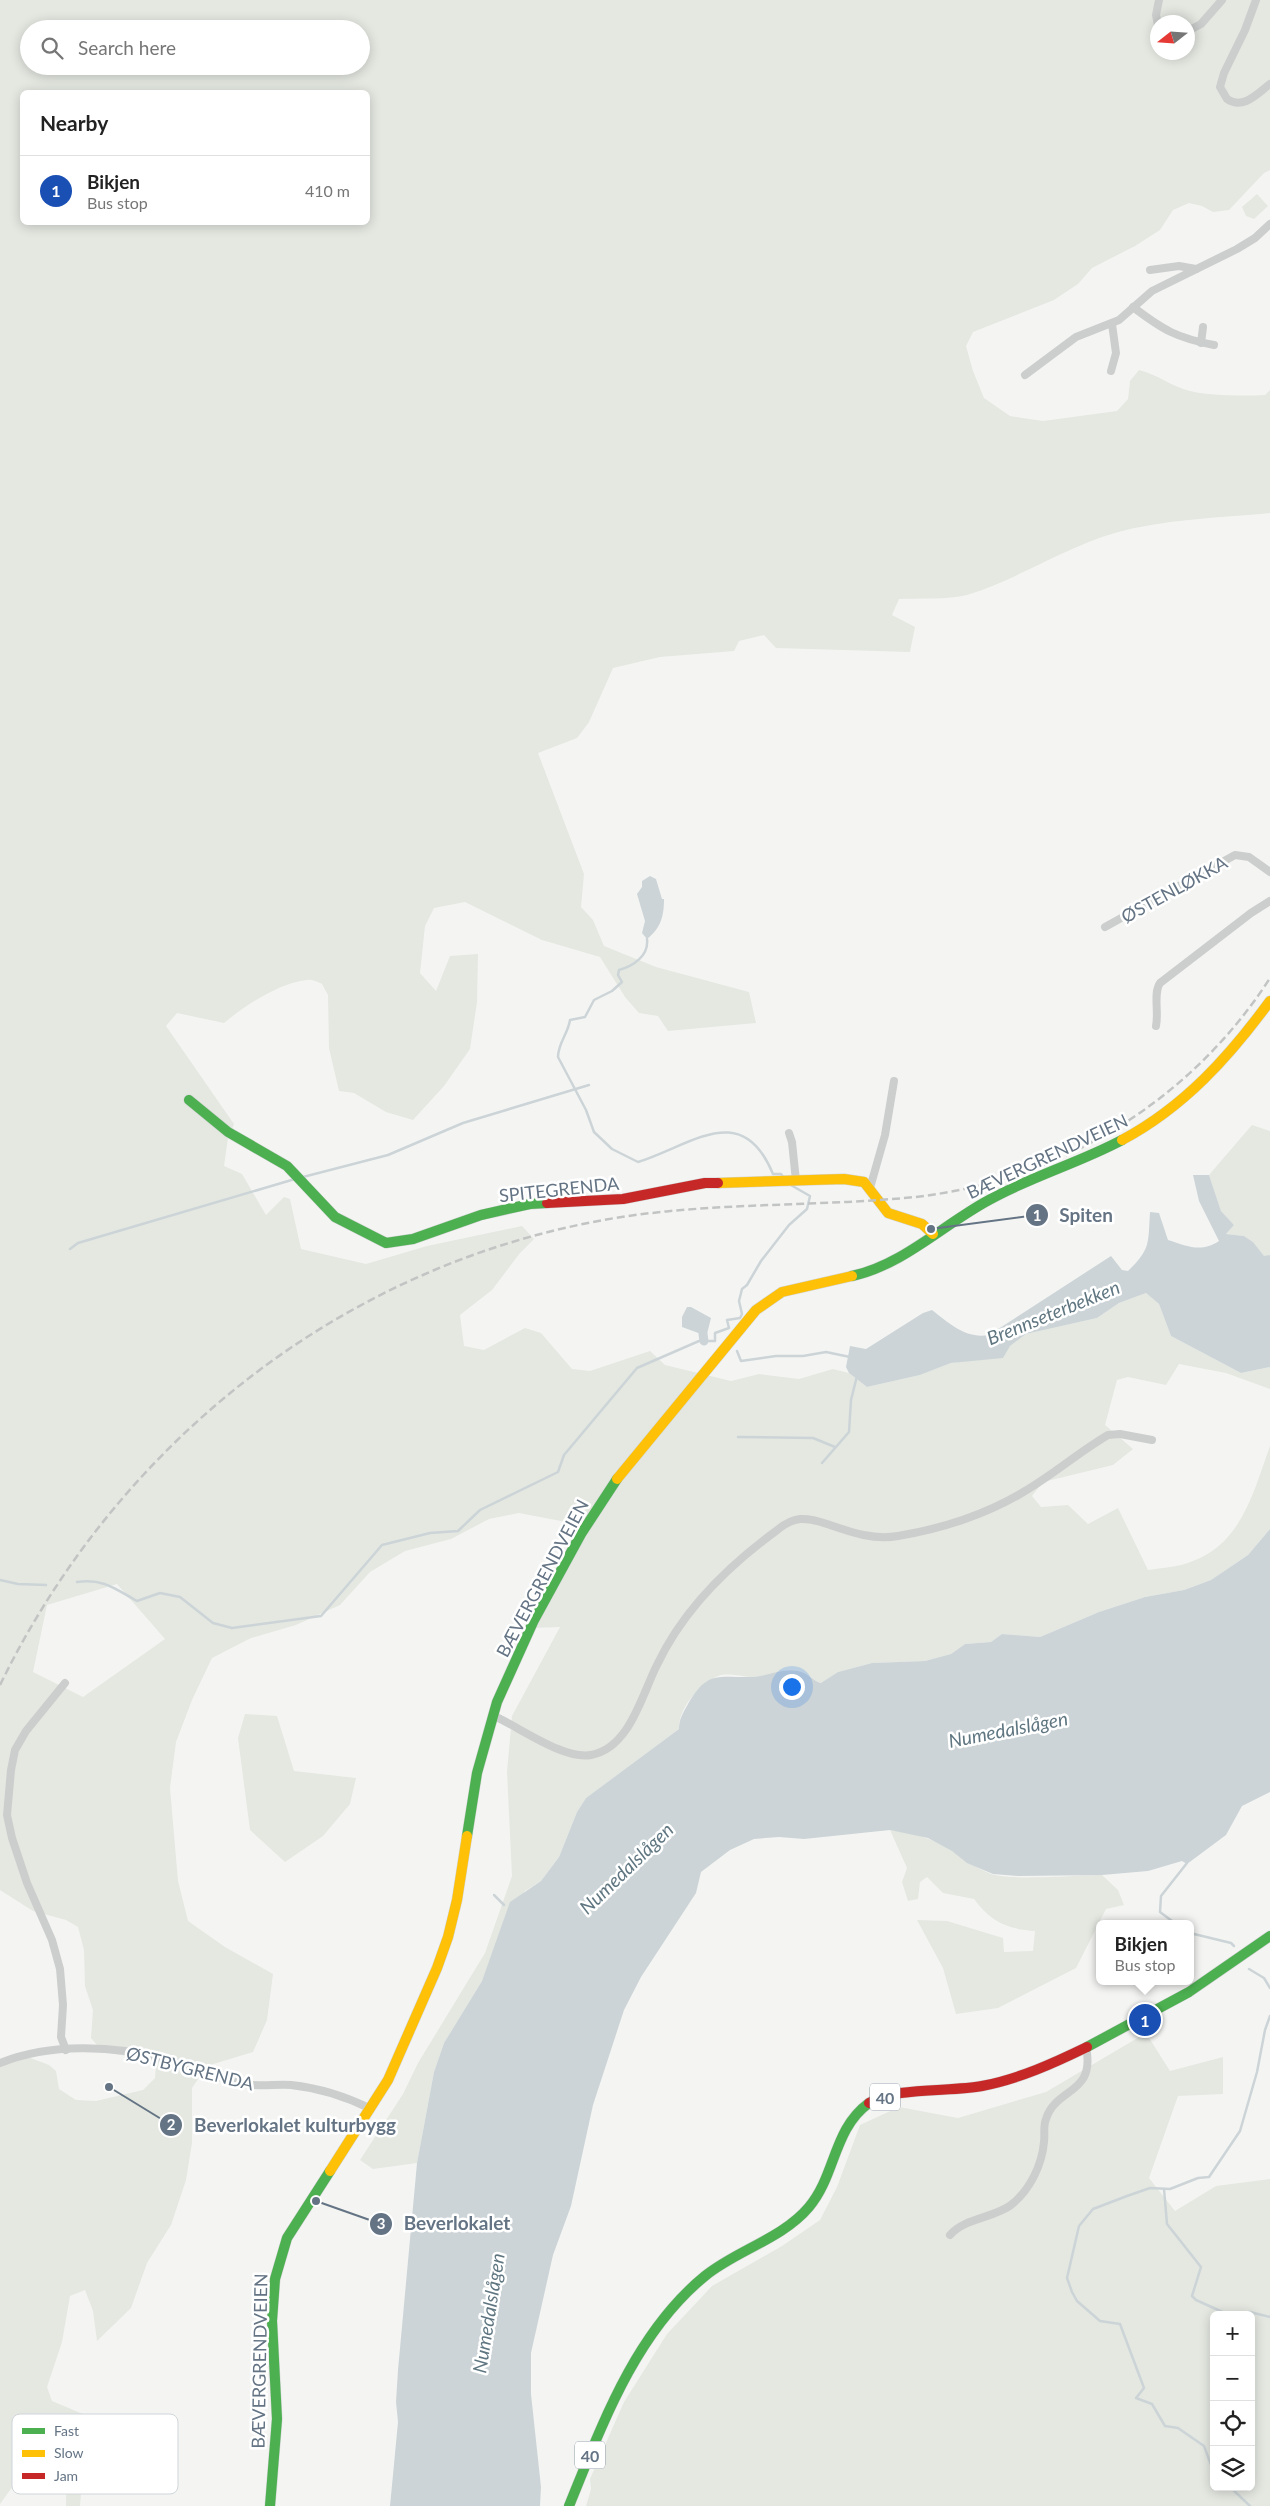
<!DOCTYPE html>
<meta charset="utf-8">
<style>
body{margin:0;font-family:Lato,sans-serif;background:#f2f2f2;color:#222}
.controls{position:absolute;right:15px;bottom:15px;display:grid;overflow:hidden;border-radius:8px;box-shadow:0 2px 12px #0003}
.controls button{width:45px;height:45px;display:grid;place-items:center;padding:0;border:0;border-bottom:1px solid #e0e0e0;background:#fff;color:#222;font:25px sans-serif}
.compass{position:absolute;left:1150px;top:15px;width:45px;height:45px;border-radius:50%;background:#fff;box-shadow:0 2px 12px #0003;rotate:253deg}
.you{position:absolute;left:791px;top:1686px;width:18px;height:18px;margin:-12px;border:4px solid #fff;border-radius:50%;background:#1a73e8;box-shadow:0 0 0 8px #1a73e833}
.badge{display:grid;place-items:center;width:32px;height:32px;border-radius:50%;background:#1a73e8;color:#fff;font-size:16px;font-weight:700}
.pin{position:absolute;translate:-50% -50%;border:2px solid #fff;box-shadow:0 1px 5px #0006}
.popup{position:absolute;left:1096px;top:1920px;width:98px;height:65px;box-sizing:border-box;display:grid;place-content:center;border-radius:8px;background:#fff;filter:drop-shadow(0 1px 4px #0005);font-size:16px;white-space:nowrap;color:#767676}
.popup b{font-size:19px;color:#222}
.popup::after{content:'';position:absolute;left:50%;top:100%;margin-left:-10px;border:10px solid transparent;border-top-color:#fff}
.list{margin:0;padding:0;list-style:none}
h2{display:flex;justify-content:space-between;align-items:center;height:65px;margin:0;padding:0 20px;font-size:21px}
h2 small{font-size:16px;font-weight:400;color:#767676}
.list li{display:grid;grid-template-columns:32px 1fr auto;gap:15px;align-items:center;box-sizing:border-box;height:70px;padding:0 20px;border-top:1px solid #e0e0e0}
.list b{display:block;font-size:19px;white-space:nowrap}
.list p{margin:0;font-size:16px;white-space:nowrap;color:#767676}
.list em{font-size:16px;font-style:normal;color:#767676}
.icon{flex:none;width:28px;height:28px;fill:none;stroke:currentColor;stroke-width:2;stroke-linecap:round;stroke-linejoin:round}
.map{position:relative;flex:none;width:1270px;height:2506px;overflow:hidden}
.search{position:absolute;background:#fff;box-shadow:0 2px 12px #0003;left:20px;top:20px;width:350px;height:55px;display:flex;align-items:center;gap:12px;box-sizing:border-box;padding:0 18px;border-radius:28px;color:#767676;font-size:19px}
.panel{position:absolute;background:#fff;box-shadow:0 2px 12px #0003;left:20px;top:90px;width:350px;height:135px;border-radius:8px}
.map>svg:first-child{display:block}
</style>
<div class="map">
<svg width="1270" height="2506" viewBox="0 0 1270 2506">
<rect width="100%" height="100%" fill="#f4f5f3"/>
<!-- green -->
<g fill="#e4e8e1" fill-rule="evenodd">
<path d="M 0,0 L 1270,0 L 1270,170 L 1264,173 L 1229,210 L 1213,212 L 1202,206 L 1189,203 L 1173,210 L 1160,230 L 1135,246 L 1092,268 L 1078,284 L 1054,300 L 973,332 L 966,346 L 973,371 L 984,398 L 1010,416 L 1043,421 L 1117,411 L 1128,399 L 1130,381 L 1139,370 C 1157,374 1172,387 1190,391 C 1211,396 1243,396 1265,395 L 1270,390 L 1270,513 C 1219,518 1164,519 1115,533 C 1063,548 1019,579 967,595 C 948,600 919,598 899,599 L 892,615 L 915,627 L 910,652 L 776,648 L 764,635 L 739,641 L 734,651 L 660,657 L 613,668 L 589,722 L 577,738 L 538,753 L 584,874 L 581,907 L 593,920 L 604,946 L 656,967 L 749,992 L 756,1023 L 668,1031 L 658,1016 L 639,1013 L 625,997 L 600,957 L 542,940 L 465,902 L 434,908 L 425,926 L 420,973 L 436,991 L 450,956 L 478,954 L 477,1002 L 470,1049 L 444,1086 L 413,1120 L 386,1112 L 354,1093 L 339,1091 L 329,1048 L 328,995 L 322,984 C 318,982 311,979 307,980 C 279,983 246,1005 224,1023 L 177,1013 L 166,1026 L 234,1124 L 228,1138 L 224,1166 L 242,1174 L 266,1215 L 284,1197 L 290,1199 L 301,1249 L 366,1264 L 427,1246 L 522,1226 L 534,1239 L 520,1253 L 492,1290 L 460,1315 L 464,1346 L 484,1350 L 525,1328 L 541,1333 L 572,1369 L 590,1371 L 650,1351 L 665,1365 L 731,1381 L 759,1374 L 799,1379 L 833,1369 L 849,1373 L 867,1387 L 920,1375 L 951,1363 L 973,1360 L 1010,1346 L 1026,1334 L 1097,1318 L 1119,1303 L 1146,1293 L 1159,1304 L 1171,1336 L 1241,1373 L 1270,1367 L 1270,1389 L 1226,1373 L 1179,1364 L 1166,1385 L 1128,1377 L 1117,1380 L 1105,1425 L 1133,1449 L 1113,1465 L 1043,1482 L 1032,1496 L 1041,1507 L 1068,1505 L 1088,1524 L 1118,1508 L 1148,1570 C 1162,1568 1179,1567 1193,1561 C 1242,1543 1254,1490 1270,1446 L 1270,1529 L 1248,1555 L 1211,1580 L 1184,1590 L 1145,1597 L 1099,1612 L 1040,1637 L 1002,1634 L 991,1642 L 965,1644 L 951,1654 L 925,1661 L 872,1663 L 838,1672 L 822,1683 C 813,1681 807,1672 798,1671 C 782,1668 769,1676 753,1677 C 743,1677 728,1672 718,1676 C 700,1684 678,1708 679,1729 L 586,1798 L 577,1812 L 559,1857 L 541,1881 L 525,1891 L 495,1950 L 482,1981 L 444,2043 L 434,2072 L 417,2163 L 373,2169 L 360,2160 L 403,2094 L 418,2063 L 485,1953 L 512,1876 L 507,1772 L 512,1716 L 560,1627 L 532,1628 L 579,1532 L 566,1522 L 519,1513 L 489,1519 L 451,1539 L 405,1551 L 370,1572 L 340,1605 L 296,1625 L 251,1638 L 212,1658 L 192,1700 L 176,1742 L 170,1788 L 178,1881 L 188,1921 L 225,1947 L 273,1974 L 267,2020 L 253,2052 L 207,2066 L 192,2088 L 192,2143 L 186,2180 L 171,2225 L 147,2263 L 131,2308 L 97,2341 L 93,2311 L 85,2290 L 70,2296 L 62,2342 L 47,2387 L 52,2401 L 83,2414 L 84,2457 L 80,2506 L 66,2506 L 67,2454 L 57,2440 L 34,2457 L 0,2504 L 0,2065 L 28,2057 L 49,2065 L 56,2071 L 59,2089 L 76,2100 L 96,2101 L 143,2090 L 155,2078 L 156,2066 L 140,2059 L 102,2051 L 91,2038 L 93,2010 L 85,1986 L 84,1950 L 78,1927 L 66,1920 L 33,1911 L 0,1890 ZM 1158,22 L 1188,22 L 1188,52 L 1158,52 ZM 29,29 L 361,29 L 361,66 L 29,66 ZM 22,92 L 368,92 L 368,222 L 22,222 ZM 117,1584 L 165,1639 L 83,1697 L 33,1672 L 47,1605 Z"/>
<path d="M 1257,194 L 1268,206 L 1254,219 L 1246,216 L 1242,207 Z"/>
<path d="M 1252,1125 L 1270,1131 L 1270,1255 L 1264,1257 L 1253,1242 L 1244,1236 L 1226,1234 L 1234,1225 L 1221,1211 L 1209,1175 Z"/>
<path d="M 245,1714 L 277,1716 L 294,1771 L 356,1778 L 350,1804 L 323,1836 L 285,1862 L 250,1830 L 238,1738 Z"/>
<path d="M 890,1830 C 913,1833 933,1838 952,1851 C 965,1859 976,1868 991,1874 C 1013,1881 1076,1875 1102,1875 L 1118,1890 L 1124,1905 L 1106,1909 L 1076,1968 L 998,2008 L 956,2014 L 943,1968 L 917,1920 L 947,1921 L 1003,1938 L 1004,1952 L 1033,1951 L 1035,1931 C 1007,1929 991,1922 974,1899 L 943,1893 L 927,1877 L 920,1882 L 918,1899 L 908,1901 L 902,1882 L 907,1868 Z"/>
<path d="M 1146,2033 L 1170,2071 L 1223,2057 L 1223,2094 L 1178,2096 L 1149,2178 L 1175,2211 L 1216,2186 L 1270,2179 L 1270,2506 L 586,2506 L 591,2489 L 590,2479 L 624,2402 L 667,2334 L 712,2286 L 782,2246 L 820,2220 L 837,2187 L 860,2125 L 899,2107 L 958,2118 L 1046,2092 ZM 1214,2315 L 1251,2315 L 1251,2487 L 1214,2487 Z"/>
</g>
<!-- water -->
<g fill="#ccd4d7">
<path d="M 650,876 L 656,879 L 662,899 L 664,899 C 664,916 661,928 647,939 L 642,933 L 645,921 L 637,894 L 642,887 L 642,881 Z"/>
<path d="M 1193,1175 L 1209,1175 L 1221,1211 L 1234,1225 L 1226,1234 L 1244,1236 L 1253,1242 L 1264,1256 L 1270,1255 L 1270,1367 L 1241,1373 L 1171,1336 L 1159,1304 L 1146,1293 L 1119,1303 L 1097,1318 L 1026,1334 L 1010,1346 L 1003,1358 L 951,1363 L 920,1375 L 867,1387 L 849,1373 L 846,1367 L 850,1346 L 866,1349 L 923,1313 L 932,1310 C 950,1324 966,1339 989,1335 L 1111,1256 L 1122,1270 L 1128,1271 C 1151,1249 1148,1243 1150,1212 L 1159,1213 L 1168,1240 C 1187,1246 1201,1253 1219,1241 L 1199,1201 Z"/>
<path d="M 687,1307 L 691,1307 L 711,1318 L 707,1334 L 701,1334 L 682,1327 L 682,1317 Z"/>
<path d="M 1270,1529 L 1270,1792 L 1242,1806 L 1226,1835 L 1187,1864 L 1182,1861 L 1148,1871 L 1102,1875 L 1018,1876 L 993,1874 L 967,1863 L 952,1851 L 928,1838 L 890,1830 L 804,1839 L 779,1837 L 754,1839 L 730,1850 L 701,1872 L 696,1893 L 641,1977 L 624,2010 L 593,2105 L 571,2206 L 553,2255 L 531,2353 L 531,2394 L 541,2487 L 540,2506 L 390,2506 L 398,2422 L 396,2402 L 398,2370 L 417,2163 L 434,2072 L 444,2043 L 482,1981 L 510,1902 L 541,1881 L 559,1857 L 577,1812 L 586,1798 L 679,1729 C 679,1719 683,1713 688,1704 C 708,1669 719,1678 753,1677 C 769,1676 781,1668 798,1671 C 807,1672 813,1681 821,1683 L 838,1672 L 872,1663 L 925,1661 L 951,1654 L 965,1644 L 991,1642 L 1002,1634 L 1040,1637 L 1099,1612 L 1145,1597 L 1184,1590 L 1211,1580 L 1248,1555 Z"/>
</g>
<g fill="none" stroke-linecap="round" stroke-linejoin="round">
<!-- stream -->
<g stroke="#ccd4d7" stroke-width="2.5">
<path d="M 647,939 C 649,956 633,966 619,970 L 618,975 L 622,982 L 612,991 L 594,1000 L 585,1017 L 570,1020 C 568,1034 558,1043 558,1057 L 586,1110 L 594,1132 L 612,1149 L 638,1162 C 692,1145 742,1099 773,1174 L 781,1174 L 784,1178"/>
<path d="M 303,1177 L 388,1155 L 463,1123 L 589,1085"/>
<path d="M 70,1249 L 78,1243 L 295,1179"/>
<path d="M 737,1351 L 741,1361 L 776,1356 L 803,1356 L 826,1352 L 850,1357"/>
<path d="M 738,1437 L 813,1438 L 835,1447"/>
<path d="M 822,1463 L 849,1432 L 851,1400 L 857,1376"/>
<path d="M 0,1580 L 18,1584 L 46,1585"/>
<path d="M 77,1582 C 103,1578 115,1589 137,1601 L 160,1593 L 180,1597 L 213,1623 L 232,1628 L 321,1616 L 382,1545 L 430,1533 L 458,1531 L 480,1510 L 558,1472 L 564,1455 L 637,1368 L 699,1341 L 715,1341 L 715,1333 L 729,1328 L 727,1320 L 740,1318 L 742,1314 L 739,1301 L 742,1289 L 747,1285 L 761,1261 L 789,1225 L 807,1209 L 810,1196 L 789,1184"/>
<path d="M 494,1895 L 504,1905"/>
<path d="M 1176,1924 L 1160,1912 L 1161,1896 L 1187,1863"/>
<path d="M 1190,1933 L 1231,1943 L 1234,1946"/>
<path d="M 1249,1969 L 1264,1978 L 1270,1988"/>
<path d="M 1164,2189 L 1167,2224 L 1201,2267 L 1192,2296 L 1196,2300 L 1227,2314 L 1250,2312 L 1270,2317"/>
<path d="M 1214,2473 L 1204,2446 L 1178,2428 L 1165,2426 L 1152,2404 L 1136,2398 L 1144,2388 L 1120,2324 L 1100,2321 L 1077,2301 L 1072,2292 L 1067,2278 L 1079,2226 L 1093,2209 L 1127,2196 L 1150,2188 L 1170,2189 L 1198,2178 L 1209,2177 L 1240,2131 L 1257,2072 L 1265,2030 L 1270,2016"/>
<path d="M 1230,2487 L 1250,2506"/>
</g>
<!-- canal -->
<path stroke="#ccd4d7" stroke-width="9" d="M 703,1334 L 704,1341"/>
<!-- fast casing -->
<g stroke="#d1d3d3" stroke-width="11">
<g id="fast">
<path d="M 189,1100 L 228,1132 L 287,1166 L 335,1217 L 386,1243 L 413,1239 L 481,1215 L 530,1204 L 547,1203"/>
<path d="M 852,1276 C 903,1265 944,1224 989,1200 C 1032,1176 1079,1163 1122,1140"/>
<path d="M 467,1836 L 477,1773 L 497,1702 L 534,1620 L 581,1534 L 617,1479"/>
<path d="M 1087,2047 L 1189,1992 L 1270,1936"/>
<path d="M 270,2506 L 277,2419 L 272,2321 L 275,2279 L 287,2238 L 330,2171"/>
<path d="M 569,2506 C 602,2425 635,2333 705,2276 C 737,2250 782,2239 809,2207 C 836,2175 833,2129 869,2103"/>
</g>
</g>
<!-- slow casing -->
<g stroke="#d1d3d3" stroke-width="11">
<g id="slow">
<path d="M 1122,1140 C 1184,1107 1229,1057 1270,1001"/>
<path d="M 718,1183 L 844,1179 L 864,1182 L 888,1213 L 922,1224 L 933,1234"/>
<path d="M 617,1479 L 756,1310 L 782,1292 L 852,1276"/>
<path d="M 330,2171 L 388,2080 L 437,1968 L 448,1937 L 457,1900 L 467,1836"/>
</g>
</g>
<!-- jam casing -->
<g stroke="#d1d3d3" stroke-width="11">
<g id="jam">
<path d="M 547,1203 L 623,1199 L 705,1183 L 718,1183"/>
<path d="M 869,2103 C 892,2087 952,2092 982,2086 C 1019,2079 1054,2063 1087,2047"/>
</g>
</g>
<!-- street -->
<g stroke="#cccece" stroke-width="8">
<path d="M 1256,0 L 1245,30 L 1224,73 L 1220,87 L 1227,99 C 1243,110 1257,94 1270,84"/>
<path d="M 1158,25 L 1156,15 L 1159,0"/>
<path d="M 1188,31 L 1201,24 L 1222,0"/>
<path d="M 1150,270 L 1179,266 L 1196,269"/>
<path d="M 1133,307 C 1163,330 1177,338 1214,345"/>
<path d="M 1201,343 L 1203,327"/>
<path d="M 1111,371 L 1116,353 L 1112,324"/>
<path d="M 1025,375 L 1076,337 L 1119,320 L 1152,291 L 1237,249 L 1255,238 L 1270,224"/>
<path d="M 1105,927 L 1235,855 L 1249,857 L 1270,872"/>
<path d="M 1156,1026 C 1159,1012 1153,993 1160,983 L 1251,913 L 1270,901"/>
<path d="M 789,1133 L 792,1142 L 796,1181"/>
<path d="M 870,1188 L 885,1135 L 894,1081"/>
<path d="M 65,1683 L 26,1731 L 15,1750 L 11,1770 L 7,1815 L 12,1838 L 27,1883 L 52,1940 L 60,1969 L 63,2005 L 61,2037 L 66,2050"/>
<path d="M 492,1715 C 518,1726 563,1760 591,1755 C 630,1748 642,1694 657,1665 C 683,1610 728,1566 776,1531 C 783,1525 792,1520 800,1519 C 811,1518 821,1522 830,1525 C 853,1533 874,1540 898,1536 C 941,1529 988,1514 1025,1491 C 1054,1474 1079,1452 1108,1435 L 1120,1434 L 1152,1440"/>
<path d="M 0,2063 C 50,2043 113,2045 165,2059 C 192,2066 217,2079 245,2084 C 260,2087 275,2084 291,2085 C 319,2088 345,2096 371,2109"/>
<path d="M 950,2235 C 964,2218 994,2218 1011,2205 C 1030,2190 1042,2165 1044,2142 C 1045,2134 1043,2126 1046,2119 C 1056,2087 1096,2095 1086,2047"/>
</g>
<!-- fast -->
<use href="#fast" stroke="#4caf50" stroke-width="10"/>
<!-- slow -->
<use href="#slow" stroke="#ffc107" stroke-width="10"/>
<!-- jam -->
<use href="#jam" stroke="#c62828" stroke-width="10"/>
<!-- rail -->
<path stroke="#c2c4c4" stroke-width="2.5" stroke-dasharray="8 4" stroke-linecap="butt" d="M 0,1685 C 119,1441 344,1263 615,1218 C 714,1202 815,1207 915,1197 C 1060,1181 1191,1101 1270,978"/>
</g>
<g text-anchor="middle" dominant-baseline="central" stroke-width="5" stroke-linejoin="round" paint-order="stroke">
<!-- shield labels -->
<g fill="#fff" stroke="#929ea9" stroke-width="1">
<rect x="870" y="2083.5" width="30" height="27" rx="4"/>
<rect x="575" y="2441.5" width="30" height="27" rx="4"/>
</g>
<g font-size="16" font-weight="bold" fill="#647484">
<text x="885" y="2097">40</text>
<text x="590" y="2455">40</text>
</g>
<!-- street labels -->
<g font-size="18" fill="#647484" stroke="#fff">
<text transform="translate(1174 889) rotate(-29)">ØSTENLØKKA</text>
<text transform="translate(1047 1156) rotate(-25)">BÆVERGRENDVEIEN</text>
<text transform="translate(559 1189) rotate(-6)">SPITEGRENDA</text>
<text transform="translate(542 1578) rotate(-62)">BÆVERGRENDVEIEN</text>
<text transform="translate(190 2068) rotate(14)">ØSTBYGRENDA</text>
<text transform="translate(259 2361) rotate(-89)">BÆVERGRENDVEIEN</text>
</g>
<!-- water labels -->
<g font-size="19" font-style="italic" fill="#5f7681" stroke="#fff">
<text transform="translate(1053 1312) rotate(-22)">Brennseterbekken</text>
<text transform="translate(1008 1729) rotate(-11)">Numedalslågen</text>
<text transform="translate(626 1868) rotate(-44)">Numedalslågen</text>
<text transform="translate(488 2313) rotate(-81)">Numedalslågen</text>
</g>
</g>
<!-- legend -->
<rect x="12" y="2414" width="166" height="80" rx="8" fill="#fff" stroke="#d0d5da" stroke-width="1"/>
<rect x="22" y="2428" width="23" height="6" fill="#4caf50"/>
<rect x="22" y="2450" width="23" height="7" fill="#ffc107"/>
<rect x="22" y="2473" width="23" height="6" fill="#c62828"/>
<g font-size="14" fill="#647484">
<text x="54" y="2436">Fast</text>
<text x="54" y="2458">Slow</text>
<text x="54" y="2481">Jam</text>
</g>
<!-- callouts -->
<path fill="none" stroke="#647484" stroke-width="2" d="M931 1229L1037 1215M109 2087L171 2125M316 2201L381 2224"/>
<g fill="#647484" stroke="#fff" stroke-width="2">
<circle cx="931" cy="1229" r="5"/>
<circle cx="109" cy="2087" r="5"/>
<circle cx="316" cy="2201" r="5"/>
<circle cx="1037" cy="1215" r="12"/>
<circle cx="171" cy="2125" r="12"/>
<circle cx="381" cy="2224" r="12"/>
</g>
<g font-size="15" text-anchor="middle" font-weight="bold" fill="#fff">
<text x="1037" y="1221">1</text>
<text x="171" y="2130">2</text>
<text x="381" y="2229">3</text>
</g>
<g font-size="19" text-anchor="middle" font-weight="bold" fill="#647484" stroke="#fff" stroke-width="5" stroke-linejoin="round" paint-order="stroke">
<text x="1086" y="1222">Spiten</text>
<text x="295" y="2132">Beverlokalet kulturbygg</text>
<text x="457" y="2230">Beverlokalet</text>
</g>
</svg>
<div class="controls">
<button>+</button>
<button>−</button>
<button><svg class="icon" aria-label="locate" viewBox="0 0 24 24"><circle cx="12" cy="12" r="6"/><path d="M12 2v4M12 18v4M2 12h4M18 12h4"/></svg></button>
<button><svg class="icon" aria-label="layers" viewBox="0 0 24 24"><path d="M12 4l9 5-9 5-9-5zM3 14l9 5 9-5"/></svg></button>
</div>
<svg class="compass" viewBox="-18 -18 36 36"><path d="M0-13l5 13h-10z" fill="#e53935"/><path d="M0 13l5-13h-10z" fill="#767676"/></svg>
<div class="you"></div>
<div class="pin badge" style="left:1145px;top:2020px;background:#1a4fb4">1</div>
<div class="popup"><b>Bikjen</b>Bus stop</div>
<div class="search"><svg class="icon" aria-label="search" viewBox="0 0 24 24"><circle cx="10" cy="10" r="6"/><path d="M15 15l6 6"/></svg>Search here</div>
<section class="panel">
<h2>Nearby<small></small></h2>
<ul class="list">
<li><span class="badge" style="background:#1a4fb4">1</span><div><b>Bikjen</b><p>Bus stop</p></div><em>410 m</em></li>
</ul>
</section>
</div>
